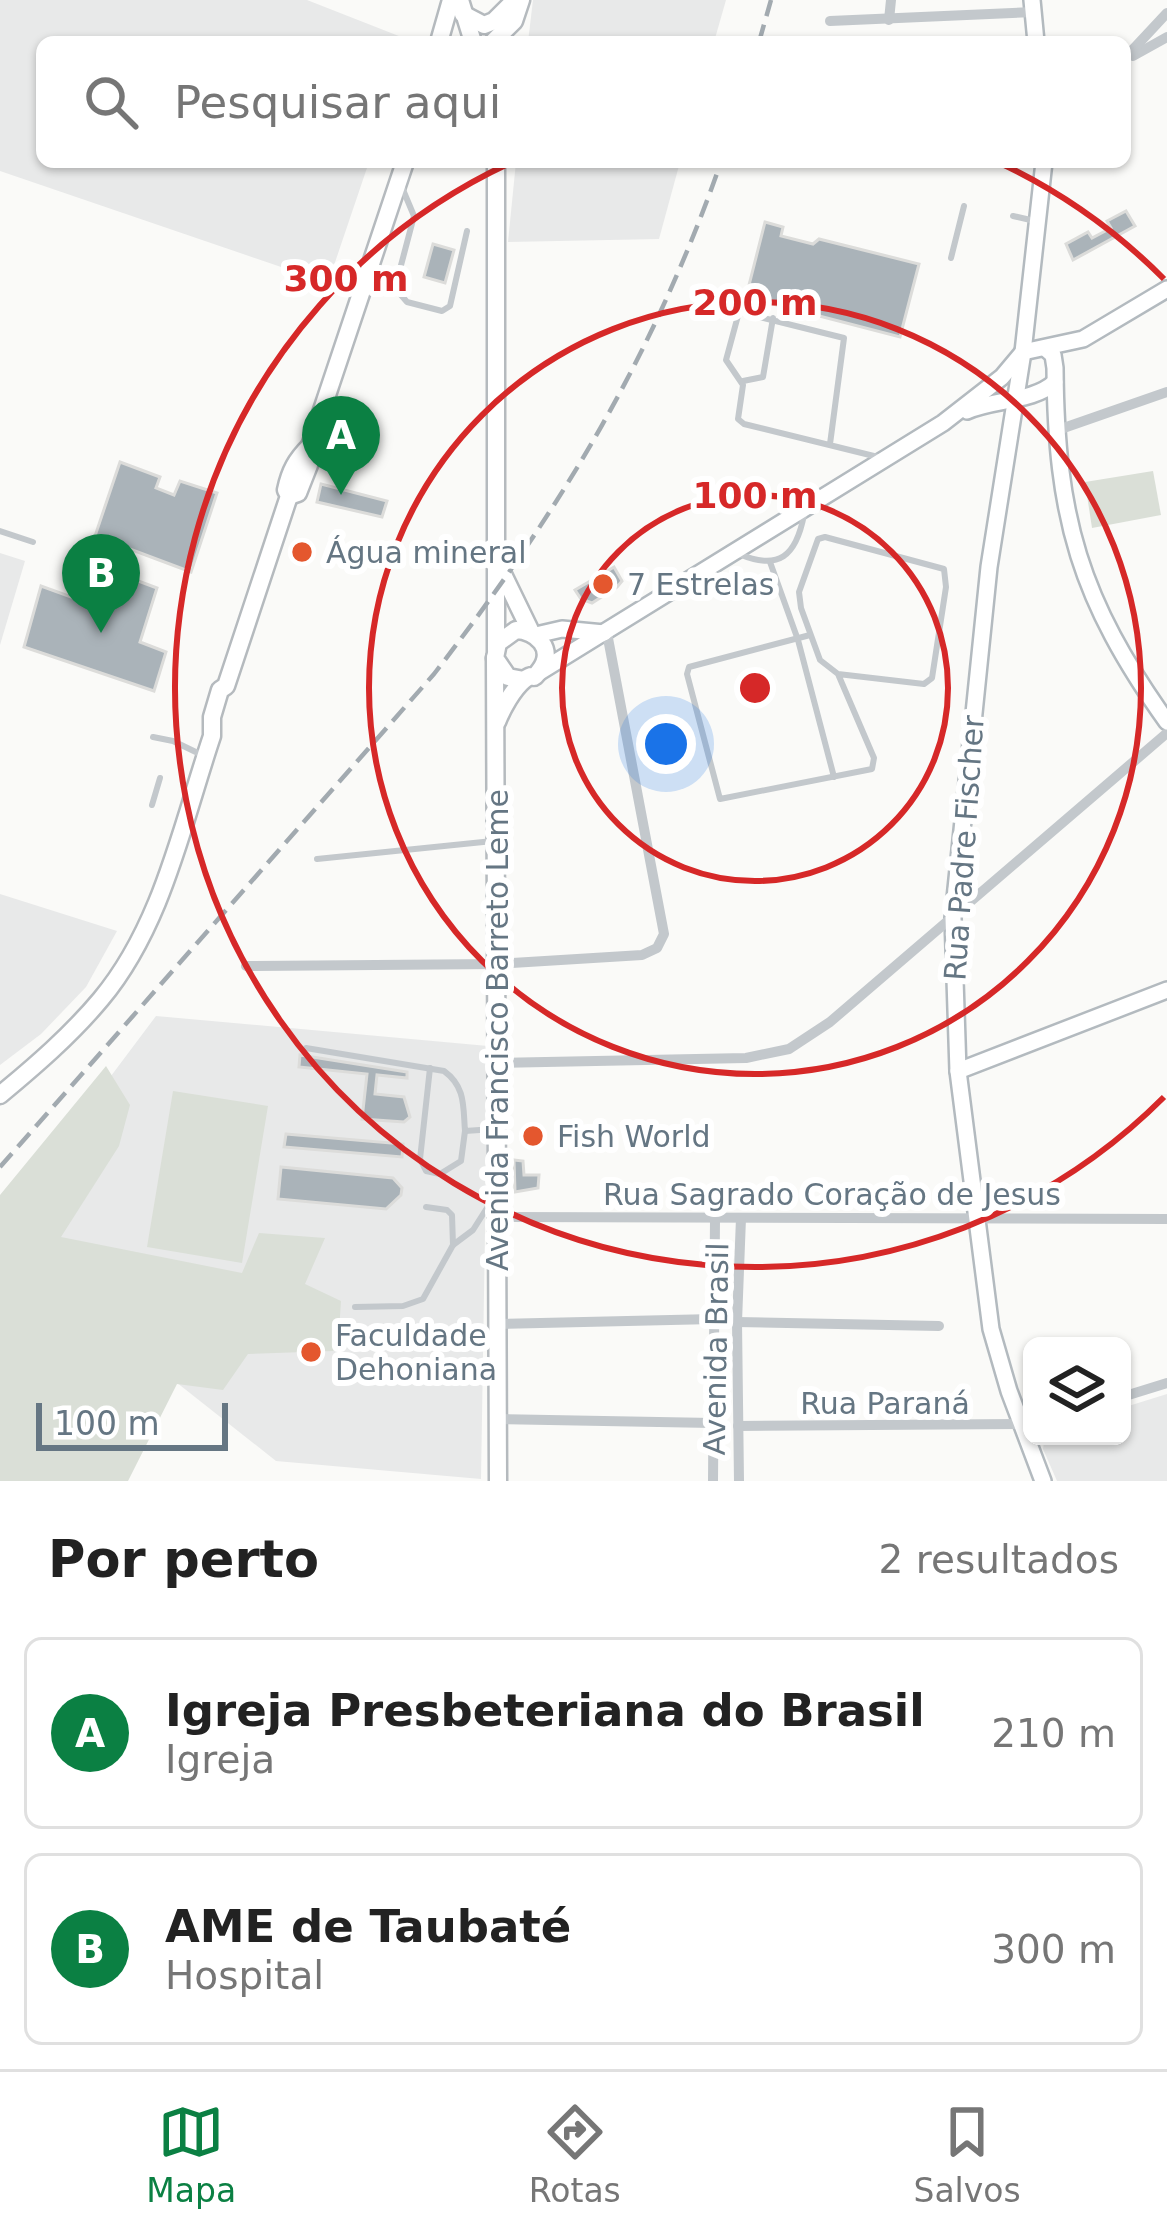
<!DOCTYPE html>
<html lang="pt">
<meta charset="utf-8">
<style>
body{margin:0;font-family:"DejaVu Sans",sans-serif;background:#f6f6f6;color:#222}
.controls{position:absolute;right:36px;bottom:36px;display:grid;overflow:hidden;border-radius:18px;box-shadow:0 3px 9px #0004}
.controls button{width:108px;height:108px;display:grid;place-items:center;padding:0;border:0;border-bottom:3px solid #e0e0e0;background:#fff;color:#222;font:60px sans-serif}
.scale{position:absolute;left:36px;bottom:30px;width:192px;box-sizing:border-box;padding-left:12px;border:6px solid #657683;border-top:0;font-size:33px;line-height:42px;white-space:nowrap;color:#657683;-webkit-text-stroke:9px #fff;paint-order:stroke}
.you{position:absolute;left:666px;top:744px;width:42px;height:42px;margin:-30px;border:9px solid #fff;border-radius:50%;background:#1a73e8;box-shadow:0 0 0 18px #1a73e833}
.badge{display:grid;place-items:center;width:78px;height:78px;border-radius:50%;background:#0b8043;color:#fff;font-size:39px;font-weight:700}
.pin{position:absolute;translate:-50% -99px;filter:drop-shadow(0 3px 6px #0008)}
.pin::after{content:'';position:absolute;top:63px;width:42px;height:36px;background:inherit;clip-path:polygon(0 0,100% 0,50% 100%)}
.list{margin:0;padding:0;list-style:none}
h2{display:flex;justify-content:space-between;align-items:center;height:156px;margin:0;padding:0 48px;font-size:51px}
h2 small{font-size:39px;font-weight:400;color:#767676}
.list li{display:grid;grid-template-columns:78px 1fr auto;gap:36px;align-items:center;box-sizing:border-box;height:192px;margin:0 24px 24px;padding:0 24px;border:3px solid #e0e0e0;border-radius:18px}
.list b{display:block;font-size:45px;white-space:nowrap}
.list p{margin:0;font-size:39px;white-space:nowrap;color:#767676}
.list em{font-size:39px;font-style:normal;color:#767676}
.icon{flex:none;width:66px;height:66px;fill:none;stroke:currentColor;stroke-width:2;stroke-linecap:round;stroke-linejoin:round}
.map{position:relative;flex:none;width:1167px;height:1481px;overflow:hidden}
.search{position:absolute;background:#fff;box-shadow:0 3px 9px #0004;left:36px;right:36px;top:36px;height:132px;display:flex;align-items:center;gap:30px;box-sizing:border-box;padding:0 42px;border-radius:18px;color:#767676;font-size:45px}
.sheet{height:588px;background:#fff}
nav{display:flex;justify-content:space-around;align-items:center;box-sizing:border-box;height:168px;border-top:3px solid #e0e0e0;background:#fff;font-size:33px;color:#767676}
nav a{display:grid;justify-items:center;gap:6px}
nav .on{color:#0b8043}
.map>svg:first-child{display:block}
</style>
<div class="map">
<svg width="1167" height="1481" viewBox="0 0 1167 1481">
<rect width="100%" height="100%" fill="#fafaf8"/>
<!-- built -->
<g fill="#e8e9e9">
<path d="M 0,0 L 307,0 L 409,40 L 42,42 L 42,162 L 369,162 L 328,283 L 0,171 Z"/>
<path d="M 533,0 L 726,0 L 714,42 L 528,42 Z"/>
<path d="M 516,162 L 680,162 L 659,239 L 508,242 Z"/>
<path d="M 0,553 L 25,561 L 0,645 Z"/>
<path d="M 0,894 L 117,931 L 86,987 L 41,1034 L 0,1065 Z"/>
<path d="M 156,1016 L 488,1046 L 481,1479 L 276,1461 L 0,1243 L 0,1224 Z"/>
<path d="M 1167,1394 L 1167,1481 L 1057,1481 L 1043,1449 L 1045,1436 L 1122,1436 L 1122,1408 Z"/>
</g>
<!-- green -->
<g fill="#dadfd7">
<path d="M 1153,471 L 1161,515 L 1092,528 L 1085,482 Z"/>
<path d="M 106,1066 L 130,1105 L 119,1146 L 61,1237 L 242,1273 L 259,1233 L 325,1238 L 305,1284 L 341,1301 L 338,1347 L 333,1351 L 248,1354 L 223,1390 L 177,1384 L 128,1481 L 0,1481 L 0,1195 Z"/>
<path d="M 173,1091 L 268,1106 L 242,1263 L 147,1247 Z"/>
</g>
<!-- building -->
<g fill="#aab3b9" stroke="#dcdcda" stroke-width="3">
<path d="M 1126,211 L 1135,226 L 1073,260 L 1066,244 L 1088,232 L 1092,238 L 1111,228 L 1107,221 Z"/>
<path d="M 765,222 L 783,227 L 781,236 L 813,244 L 819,239 L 919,264 L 900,337 L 746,297 Z"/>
<path d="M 433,244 L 454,250 L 445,283 L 424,277 Z"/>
<path d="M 120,462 L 160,477 L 156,488 L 174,495 L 180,481 L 217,493 L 191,572 L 95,536 Z"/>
<path d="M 321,484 L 387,501 L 382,517 L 317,502 Z"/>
<path d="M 85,561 L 157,588 L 140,642 L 166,652 L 154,691 L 24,647 L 41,586 L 74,598 Z"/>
<path d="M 614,567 L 622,581 L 617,587 L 592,603 L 581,599 L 575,590 Z"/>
<path d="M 300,1055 L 407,1072 L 407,1078 L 377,1075 L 375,1094 L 404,1097 L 410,1117 L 404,1122 L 362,1119 L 367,1074 L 299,1067 Z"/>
<path d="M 286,1134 L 403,1144 L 402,1157 L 284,1147 Z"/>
<path d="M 514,1160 L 523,1161 L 524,1175 L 539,1175 L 538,1188 L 515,1192 Z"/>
<path d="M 281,1167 L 393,1178 L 402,1188 L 401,1195 L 386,1209 L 278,1199 Z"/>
</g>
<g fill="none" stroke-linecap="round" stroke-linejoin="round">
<!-- secondary casing -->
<g stroke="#b3babf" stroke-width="20">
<g id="secondary">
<path d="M 1032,0 L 1036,42"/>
<path d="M 1045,348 L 1053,355 L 1055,368 C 1056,518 1080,600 1167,722"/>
<path d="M 967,411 C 994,399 1034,402 1055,382"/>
<path d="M 536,635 L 562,629 L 604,633"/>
<path d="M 538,673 L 943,423 L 1002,377 L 1023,352 L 1083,339 L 1167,289"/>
<path d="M 958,1071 L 1167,990"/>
<path d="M 1043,1481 L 1009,1391 L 991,1329 L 958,1071 L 953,918 L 989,567 L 1023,352 L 1044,162"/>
</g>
</g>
<!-- primary casing -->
<g stroke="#b5babe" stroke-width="21">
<g id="primary">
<path d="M 460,0 L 473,42"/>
<path d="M 463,14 L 484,25 L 494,21 L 515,0"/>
<path d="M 439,42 L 451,0"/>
<path d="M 493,42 L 514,21 L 521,0"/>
<path d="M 289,496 L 298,493 L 309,465 L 310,446 L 405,162"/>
<path d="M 499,566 L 531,632"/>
<path d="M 496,650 L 496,162"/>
<path d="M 495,658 L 498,1481"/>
<path d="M 497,722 C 502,709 513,689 524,680 C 538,669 529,685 540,670 C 556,649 536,631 516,630 L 498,643 L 495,658 L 508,677 L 524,680"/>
<path d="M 0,1095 C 35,1066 71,1035 101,999 C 162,926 182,825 212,736 L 212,717 L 220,690 L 226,686 L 289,496 L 286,490 C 290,471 296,460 310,446"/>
</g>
</g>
<!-- lane -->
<g stroke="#c3c8cc" stroke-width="6">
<path d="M 401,185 L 414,216 L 395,288 L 407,302 L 442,311 L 450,306 L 467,231"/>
<path d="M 1013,216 L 1035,221"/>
<path d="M 951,258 L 964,206"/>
<path d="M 743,381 L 763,377 L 773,318"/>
<path d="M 830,444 L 844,338 L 739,312 L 726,360 L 743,385 L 738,419 L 744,424 L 882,458"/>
<path d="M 0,531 L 33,542"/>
<path d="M 739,554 C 779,571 796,556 804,515"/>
<path d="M 770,562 L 798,640 L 834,777"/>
<path d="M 810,635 L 689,667 L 687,674 L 720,799 L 872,769 L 874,758 L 838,674 L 820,660 L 801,608 L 799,592 L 818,539 L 825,537 L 944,569 L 946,587 L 932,678 L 924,684 L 838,674"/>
<path d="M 153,737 L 173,741 L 202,755"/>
<path d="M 152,805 L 160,778"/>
<path d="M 317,859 L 493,841"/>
<path d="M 306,1048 L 444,1071 C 466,1087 463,1107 465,1131 L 494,1129"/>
<path d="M 430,1068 L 420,1159 L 426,1171 L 440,1174 L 461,1161 L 465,1131"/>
<path d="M 426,1207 L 447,1210 L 452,1215 L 453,1245"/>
<path d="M 355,1307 L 403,1306 L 423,1299 L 453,1245 L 473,1230 L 492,1200"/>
</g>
<!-- street -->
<g stroke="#c3c8cc" stroke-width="10">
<path d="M 889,20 L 891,0"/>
<path d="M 830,21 L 1033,12"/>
<path d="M 1133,56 L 1167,37"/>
<path d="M 1125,58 L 1167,13"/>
<path d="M 1055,431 L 1167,392"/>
<path d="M 246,966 L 497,964 L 642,955 L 657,948 L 664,934 L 607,633"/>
<path d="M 499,1063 L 746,1058 L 789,1049 L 830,1022 L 1167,733"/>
<path d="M 497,1217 L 1167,1219"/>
<path d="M 737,1322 L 939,1326"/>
<path d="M 497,1324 L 714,1319"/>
<path d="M 1122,1397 L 1167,1383"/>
<path d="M 499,1419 L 713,1423"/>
<path d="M 738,1426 L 1032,1424"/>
<path d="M 713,1481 L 715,1219"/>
<path d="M 739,1481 L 737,1322 L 741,1218"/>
</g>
<!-- secondary -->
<use href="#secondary" stroke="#fff" stroke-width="15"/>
<!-- primary -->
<use href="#primary" stroke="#fff" stroke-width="16"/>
<!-- rail -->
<g stroke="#a2aab0" stroke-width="4.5" stroke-dasharray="18 9" stroke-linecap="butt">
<path d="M 759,42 L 771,0"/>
<path d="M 0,1167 L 434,674 C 560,511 653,357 721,162"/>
</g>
</g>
<!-- distance rings -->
<g fill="none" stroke="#d62828" stroke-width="6">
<circle cx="755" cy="688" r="193"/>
<circle cx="755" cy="688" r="386"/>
<path d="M1164 1097A579 579 0 1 1 510 163M1000 163A579 579 0 0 1 1164 279"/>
</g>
<!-- markers -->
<g fill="#e4572e" stroke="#fff" stroke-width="4.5">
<circle cx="302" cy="552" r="12"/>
<circle cx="603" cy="584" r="12"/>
<circle cx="533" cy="1136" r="12"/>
<circle cx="311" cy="1352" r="12"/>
</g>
<g text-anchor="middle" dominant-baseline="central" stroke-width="12" stroke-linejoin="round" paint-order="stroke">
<!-- poi labels -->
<g font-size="30" fill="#657683" stroke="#fff" text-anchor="start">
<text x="326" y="552">Água mineral</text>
<text x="627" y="584">7 Estrelas</text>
<text x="557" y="1136">Fish World</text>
<text x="335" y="1335">Faculdade<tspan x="335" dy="34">Dehoniana</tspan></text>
</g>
<!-- street labels -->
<g font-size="30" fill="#657683" stroke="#fff">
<text transform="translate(964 848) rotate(-86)">Rua Padre Fischer</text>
<text transform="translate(497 1030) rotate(-90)">Avenida Francisco Barreto Leme</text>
<text x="832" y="1194">Rua Sagrado Coração de Jesus</text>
<text transform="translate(716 1349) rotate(-89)">Avenida Brasil</text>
<text x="885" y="1403">Rua Paraná</text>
</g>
</g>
<circle cx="755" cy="688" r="18" fill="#d62828" stroke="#fff" stroke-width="6"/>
<g font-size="36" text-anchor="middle" font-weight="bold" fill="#d62828" stroke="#fff" stroke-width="12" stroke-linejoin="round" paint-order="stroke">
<text x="346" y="291">300 m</text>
<text x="755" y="315">200 m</text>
<text x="755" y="508">100 m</text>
</g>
</svg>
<div class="controls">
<button><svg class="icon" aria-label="layers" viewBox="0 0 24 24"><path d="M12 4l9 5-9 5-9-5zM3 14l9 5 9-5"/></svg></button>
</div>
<div class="scale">100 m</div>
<div class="you"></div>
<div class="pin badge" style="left:341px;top:495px">A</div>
<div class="pin badge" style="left:101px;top:633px">B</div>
<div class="search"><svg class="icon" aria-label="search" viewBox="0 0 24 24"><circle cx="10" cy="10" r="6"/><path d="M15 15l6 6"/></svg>Pesquisar aqui</div>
</div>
<section class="sheet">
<h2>Por perto<small>2 resultados</small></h2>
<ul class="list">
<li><span class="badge">A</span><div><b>Igreja Presbeteriana do Brasil</b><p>Igreja</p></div><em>210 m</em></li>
<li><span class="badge">B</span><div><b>AME de Taubaté</b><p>Hospital</p></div><em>300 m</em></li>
</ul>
</section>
<nav>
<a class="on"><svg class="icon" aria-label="map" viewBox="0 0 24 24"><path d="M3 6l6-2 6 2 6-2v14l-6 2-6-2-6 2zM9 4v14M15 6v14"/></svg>Mapa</a>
<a><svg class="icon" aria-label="directions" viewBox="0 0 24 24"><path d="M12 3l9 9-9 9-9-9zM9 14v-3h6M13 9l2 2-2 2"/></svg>Rotas</a>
<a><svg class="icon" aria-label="saved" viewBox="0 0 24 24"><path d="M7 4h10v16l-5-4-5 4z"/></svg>Salvos</a>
</nav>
